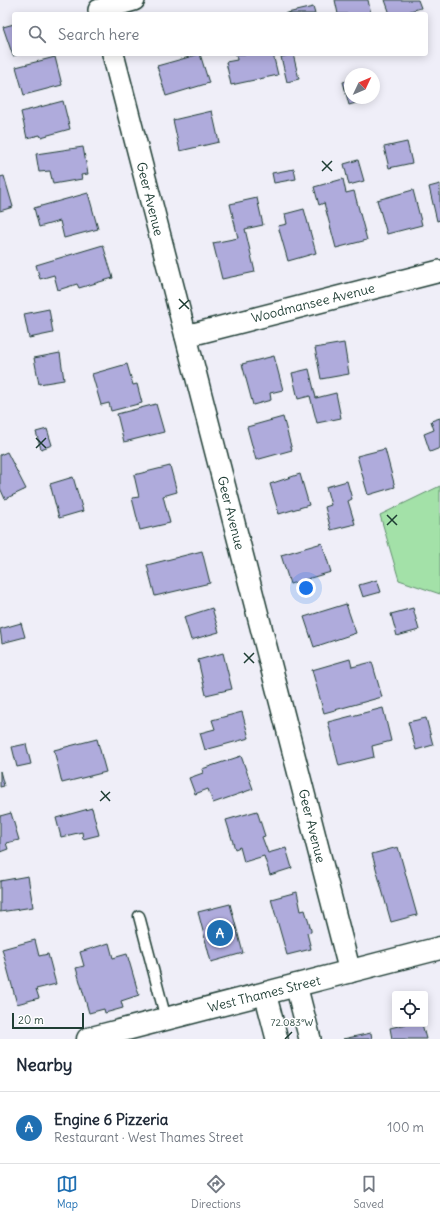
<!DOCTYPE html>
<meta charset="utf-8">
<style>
body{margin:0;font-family:Delius,sans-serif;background:#f2f2f3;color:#1f2937}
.controls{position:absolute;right:12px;bottom:12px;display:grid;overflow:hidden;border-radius:4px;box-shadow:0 2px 10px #0003}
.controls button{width:36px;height:36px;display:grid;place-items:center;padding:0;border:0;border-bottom:1px solid #e0e1e3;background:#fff;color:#1f2937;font:20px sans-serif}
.compass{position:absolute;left:344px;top:68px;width:36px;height:36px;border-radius:50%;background:#fff;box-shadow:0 2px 10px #0003;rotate:46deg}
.scale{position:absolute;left:12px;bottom:10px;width:72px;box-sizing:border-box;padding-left:4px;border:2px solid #1f3d34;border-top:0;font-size:11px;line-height:14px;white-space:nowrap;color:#1f3d34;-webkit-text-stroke:3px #fff;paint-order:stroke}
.you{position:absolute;left:306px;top:588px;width:14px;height:14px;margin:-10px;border:3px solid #fff;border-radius:50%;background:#1a73e8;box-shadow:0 0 0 6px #1a73e833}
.badge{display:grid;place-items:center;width:26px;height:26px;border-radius:50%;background:#1f6fb2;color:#fff;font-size:13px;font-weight:700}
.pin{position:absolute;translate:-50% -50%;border:2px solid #fff;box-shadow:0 1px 4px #0006}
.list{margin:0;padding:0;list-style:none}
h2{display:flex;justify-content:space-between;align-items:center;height:52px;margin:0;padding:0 16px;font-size:17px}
h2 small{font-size:13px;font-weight:400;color:#747a83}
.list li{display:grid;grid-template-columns:26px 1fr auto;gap:12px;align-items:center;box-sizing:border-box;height:72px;padding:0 16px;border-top:1px solid #e0e1e3}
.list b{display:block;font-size:15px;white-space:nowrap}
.list p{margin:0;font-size:13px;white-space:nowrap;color:#747a83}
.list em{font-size:13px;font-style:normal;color:#747a83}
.icon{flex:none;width:22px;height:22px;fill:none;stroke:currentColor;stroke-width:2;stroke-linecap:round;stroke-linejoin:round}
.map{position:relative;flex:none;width:440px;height:1039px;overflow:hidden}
.search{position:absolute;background:#fff;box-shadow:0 2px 10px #0003;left:12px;right:12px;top:12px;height:44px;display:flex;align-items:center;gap:10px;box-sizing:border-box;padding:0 14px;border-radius:4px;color:#747a83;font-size:15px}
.sheet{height:124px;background:#fff}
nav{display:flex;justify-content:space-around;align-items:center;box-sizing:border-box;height:56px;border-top:1px solid #e0e1e3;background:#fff;font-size:11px;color:#747a83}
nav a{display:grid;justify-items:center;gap:2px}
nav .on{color:#1f6fb2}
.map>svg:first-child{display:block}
</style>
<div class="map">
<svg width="440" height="1039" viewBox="0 0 440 1039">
<rect width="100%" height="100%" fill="#efeef8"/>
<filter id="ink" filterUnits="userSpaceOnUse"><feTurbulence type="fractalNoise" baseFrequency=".025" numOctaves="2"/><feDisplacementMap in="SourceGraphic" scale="8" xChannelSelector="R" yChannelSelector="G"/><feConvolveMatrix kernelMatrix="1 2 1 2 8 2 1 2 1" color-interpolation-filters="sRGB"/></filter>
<g filter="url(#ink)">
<!-- green -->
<path fill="#a3e1a8" stroke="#618f6e" d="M 440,486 L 440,594 L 399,580 L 380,515 Z"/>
<!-- building -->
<g fill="#afabdc" stroke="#1f3d34">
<path d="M 335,0 L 368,0 L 371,14 L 338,14 Z"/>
<path d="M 385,0 L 418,0 L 421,8 L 410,11 L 411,14 L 390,14 Z"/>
<path d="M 313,7 L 315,14 L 283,14 Z"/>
<path d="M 14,24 L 14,54 L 19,54 L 13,56 L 3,27 Z"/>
<path d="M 200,54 L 209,83 L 166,96 L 157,66 Z"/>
<path d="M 236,54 L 273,54 L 278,75 L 231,85 L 226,62 L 237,60 Z"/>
<path d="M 293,54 L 299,79 L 287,82 L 281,57 Z"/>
<path d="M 55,57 L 62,85 L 24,95 L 16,67 Z"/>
<path d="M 350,80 L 350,98 L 370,99 L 349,105 L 343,82 Z"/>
<path d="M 63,101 L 70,129 L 41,137 L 40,135 L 27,138 L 21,112 Z"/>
<path d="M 212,111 L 219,142 L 180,151 L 173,120 Z"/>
<path d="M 407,142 L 412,163 L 389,168 L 384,147 Z"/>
<path d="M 83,147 L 88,174 L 81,175 L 82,179 L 53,184 L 50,171 L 39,172 L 36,154 Z"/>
<path d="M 358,160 L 364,181 L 349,185 L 344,164 Z"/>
<path d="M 294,169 L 296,179 L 274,183 L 272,173 Z"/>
<path d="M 4,176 L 13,207 L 0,211 L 0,177 Z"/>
<path d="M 343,179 L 346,193 L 354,191 L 367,240 L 336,248 L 324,203 L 319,205 L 314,187 Z"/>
<path d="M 440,184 L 440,220 L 437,221 L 429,187 Z"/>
<path d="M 413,190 L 422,225 L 387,234 L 377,200 Z"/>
<path d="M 88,193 L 98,229 L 64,238 L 60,221 L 39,227 L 34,208 Z"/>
<path d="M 257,198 L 263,225 L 245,229 L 255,272 L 222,279 L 213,243 L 238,238 L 230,204 Z"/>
<path d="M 304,209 L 316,253 L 288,261 L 278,226 L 287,224 L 285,214 Z"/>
<path d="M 103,245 L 113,278 L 79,288 L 77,284 L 58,290 L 54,275 L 40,279 L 36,265 Z"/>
<path d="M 49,309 L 53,333 L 29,338 L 24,314 Z"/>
<path d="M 344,343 L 349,374 L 321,379 L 315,348 Z"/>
<path d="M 60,353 L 64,380 L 39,384 L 34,358 Z"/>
<path d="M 274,356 L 283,390 L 270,393 L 271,400 L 253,405 L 242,364 Z"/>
<path d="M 127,364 L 133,385 L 137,384 L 142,403 L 111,411 L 109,403 L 101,405 L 92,374 Z"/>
<path d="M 309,369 L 316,398 L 336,393 L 341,418 L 317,423 L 310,396 L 298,399 L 292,373 Z"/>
<path d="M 156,404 L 164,432 L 124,442 L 117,414 Z"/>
<path d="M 283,417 L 292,450 L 256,460 L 247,427 Z"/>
<path d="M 440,418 L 440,448 L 430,452 L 424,434 L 434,430 L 431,421 Z"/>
<path d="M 47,429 L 52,445 L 41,449 L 36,432 Z"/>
<path d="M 385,449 L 395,487 L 368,495 L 357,456 Z"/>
<path d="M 7,452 L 26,489 L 5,499 L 0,488 L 0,455 Z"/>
<path d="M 170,466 L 177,492 L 163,496 L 170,523 L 140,530 L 132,498 L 139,497 L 134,475 Z"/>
<path d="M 300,474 L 309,505 L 279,514 L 270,484 Z"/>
<path d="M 73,477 L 83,511 L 59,518 L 50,484 Z"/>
<path d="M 347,481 L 352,499 L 348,501 L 355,524 L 331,530 L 325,507 L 331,505 L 326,487 Z"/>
<path d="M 322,543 L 331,572 L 290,584 L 281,555 Z"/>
<path d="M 202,551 L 210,583 L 155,596 L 147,565 Z"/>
<path d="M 377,580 L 381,592 L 363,597 L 359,585 Z"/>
<path d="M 346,604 L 356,633 L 314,647 L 304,617 Z"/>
<path d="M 212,608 L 219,632 L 191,640 L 184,617 Z"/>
<path d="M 413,608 L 419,630 L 397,636 L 391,614 Z"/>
<path d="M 21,623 L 25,637 L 2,643 L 0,629 Z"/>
<path d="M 223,653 L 232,689 L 206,695 L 198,660 Z"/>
<path d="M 350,659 L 352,667 L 372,662 L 382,697 L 324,713 L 312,670 Z"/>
<path d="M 383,708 L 391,741 L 372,746 L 374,757 L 339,766 L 328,722 Z"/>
<path d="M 242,712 L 249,738 L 205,750 L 200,733 L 215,729 L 212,720 Z"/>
<path d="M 426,718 L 433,745 L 416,750 L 408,722 Z"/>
<path d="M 97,739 L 106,772 L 62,783 L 54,750 Z"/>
<path d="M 26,744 L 31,764 L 17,767 L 12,747 Z"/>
<path d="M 241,756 L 253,789 L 213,803 L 208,789 L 195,794 L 189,778 L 203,773 L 202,769 Z"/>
<path d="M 0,771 L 4,786 L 0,787 Z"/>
<path d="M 92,808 L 99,835 L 83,839 L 82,832 L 61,837 L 56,818 Z"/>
<path d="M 257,811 L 265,836 L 262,837 L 268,853 L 286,848 L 292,868 L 270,875 L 264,856 L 244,862 L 240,847 L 235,849 L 226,820 Z"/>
<path d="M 11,813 L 19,840 L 6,843 L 8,849 L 0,852 L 0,816 Z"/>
<path d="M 398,847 L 417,915 L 391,922 L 372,854 Z"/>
<path d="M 28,876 L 33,907 L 0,912 L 0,881 Z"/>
<path d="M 297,892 L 301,911 L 305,910 L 311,930 L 311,932 L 307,933 L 311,949 L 287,955 L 271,899 Z"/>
<path d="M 230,904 L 243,953 L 211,962 L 198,912 Z"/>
<path d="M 35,940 L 39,956 L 48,954 L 56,984 L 36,989 L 39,998 L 17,1004 L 2,949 Z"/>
<path d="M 109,943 L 113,958 L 127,954 L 139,995 L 121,1001 L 123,1008 L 105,1013 L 104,1009 L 89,1013 L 76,968 L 84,966 L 80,952 Z"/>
<path d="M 407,1024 L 422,1024 L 426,1039 L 392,1039 L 390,1028 Z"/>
<path d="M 371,1033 L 372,1039 L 343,1039 Z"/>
</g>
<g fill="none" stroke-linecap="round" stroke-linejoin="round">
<!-- service casing -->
<g stroke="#1f3d34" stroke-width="13">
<path id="service" d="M 139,916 L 166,1019"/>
</g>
<!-- minor casing -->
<g stroke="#1f3d34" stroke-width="24">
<g id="minor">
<path d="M 99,10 L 134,0"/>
<path d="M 113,54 L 350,972"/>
<path d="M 186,336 L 440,271"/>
<path d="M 296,985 L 310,1039"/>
<path d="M 265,993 L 277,1039"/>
</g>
</g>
<!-- secondary casing -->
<g stroke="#1f3d34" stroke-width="25">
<path id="secondary" d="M 88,1039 L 440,948"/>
</g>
<!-- service -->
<use href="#service" stroke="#fff" stroke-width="10"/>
<!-- minor -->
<use href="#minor" stroke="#fff" stroke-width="21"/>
<!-- secondary -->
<use href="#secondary" stroke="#fff" stroke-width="22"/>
</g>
</g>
<!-- ticks -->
<path fill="none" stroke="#1f3d34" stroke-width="1.5" d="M 322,161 L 332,171M 322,171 L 332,161M 179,299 L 189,309M 179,309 L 189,300M 36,438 L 46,448M 36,448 L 46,438M 387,515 L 397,525M 387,525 L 397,515M 244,653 L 254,663M 244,663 L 254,653M 101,791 L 110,801M 100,801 L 110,792M 285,1039 L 292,1032"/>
<g text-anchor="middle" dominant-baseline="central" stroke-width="3" stroke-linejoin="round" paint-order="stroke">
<!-- street labels -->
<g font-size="13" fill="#1f3d34" stroke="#fff">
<text transform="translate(150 199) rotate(76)">Geer Avenue</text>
<text transform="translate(313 303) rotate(-14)">Woodmansee Avenue</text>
<text transform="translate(231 513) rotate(76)">Geer Avenue</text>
<text transform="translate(312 826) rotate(76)">Geer Avenue</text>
<text transform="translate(264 994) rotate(-14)">West Thames Street</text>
</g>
</g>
<g font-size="10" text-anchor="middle" fill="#1f3d34" stroke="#fff" stroke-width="3" stroke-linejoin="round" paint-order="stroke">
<text x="292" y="1026">72.083°W</text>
</g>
</svg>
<div class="controls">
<button><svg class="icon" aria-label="locate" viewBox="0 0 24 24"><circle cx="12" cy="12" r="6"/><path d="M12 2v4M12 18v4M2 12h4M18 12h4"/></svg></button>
</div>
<svg class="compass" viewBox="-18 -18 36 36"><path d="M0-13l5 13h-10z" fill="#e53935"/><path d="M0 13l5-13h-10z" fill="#747a83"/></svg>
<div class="scale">20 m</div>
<div class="you"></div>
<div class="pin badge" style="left:220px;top:933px">A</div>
<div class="search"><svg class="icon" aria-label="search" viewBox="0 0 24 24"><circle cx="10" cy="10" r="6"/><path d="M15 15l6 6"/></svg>Search here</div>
</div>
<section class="sheet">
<h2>Nearby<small></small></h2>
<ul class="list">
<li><span class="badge">A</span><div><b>Engine 6 Pizzeria</b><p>Restaurant · West Thames Street</p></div><em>100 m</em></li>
</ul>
</section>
<nav>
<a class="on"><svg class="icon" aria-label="map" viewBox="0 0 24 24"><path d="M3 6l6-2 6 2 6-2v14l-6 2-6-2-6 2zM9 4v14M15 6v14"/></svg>Map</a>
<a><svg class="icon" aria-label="directions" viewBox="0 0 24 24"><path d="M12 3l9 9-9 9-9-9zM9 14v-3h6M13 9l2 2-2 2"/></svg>Directions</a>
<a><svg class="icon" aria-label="saved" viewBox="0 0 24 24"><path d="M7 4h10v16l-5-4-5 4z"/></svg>Saved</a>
</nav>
